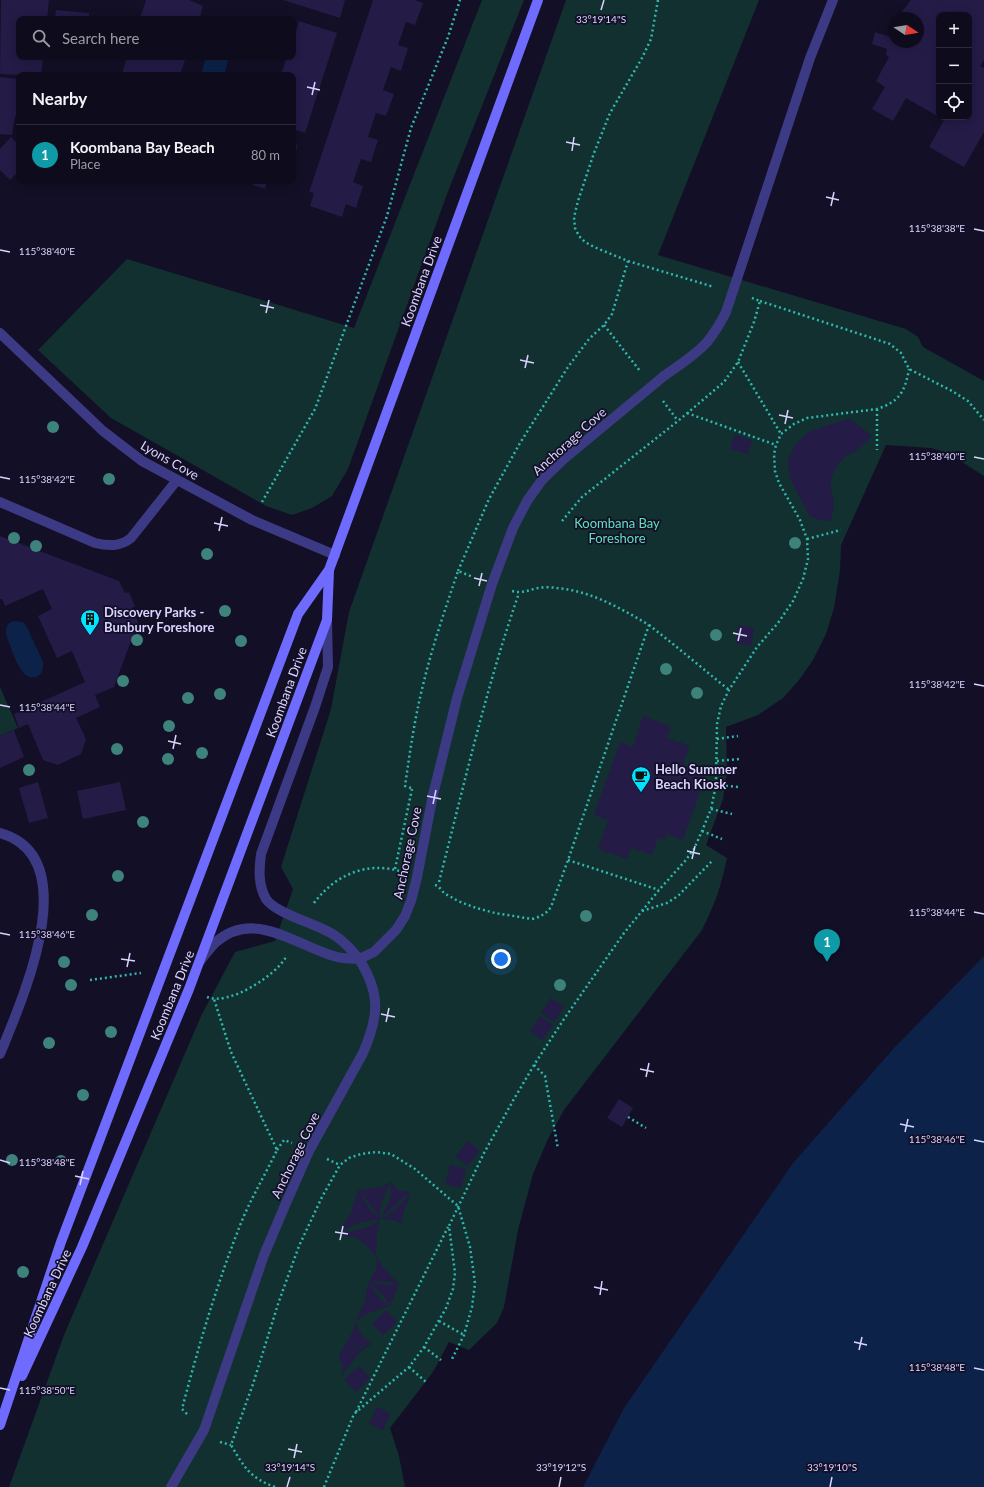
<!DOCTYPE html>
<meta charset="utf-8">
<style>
body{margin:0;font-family:Lato,sans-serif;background:#1c1929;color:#f1f3f6}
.controls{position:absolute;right:12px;top:12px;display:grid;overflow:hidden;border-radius:8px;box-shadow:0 2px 10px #0003}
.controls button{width:36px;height:36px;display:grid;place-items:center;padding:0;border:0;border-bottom:1px solid #2e2b3b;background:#0e0b1c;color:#f1f3f6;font:20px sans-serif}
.compass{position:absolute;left:888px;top:12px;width:36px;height:36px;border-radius:50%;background:#0e0b1c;box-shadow:0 2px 10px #0003;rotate:102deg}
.you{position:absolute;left:501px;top:959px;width:14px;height:14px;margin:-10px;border:3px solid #fff;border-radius:50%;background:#1a73e8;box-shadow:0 0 0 6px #1a73e833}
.badge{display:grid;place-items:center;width:26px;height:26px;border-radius:50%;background:#2563eb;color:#fff;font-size:13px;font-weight:700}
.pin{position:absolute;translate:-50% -33px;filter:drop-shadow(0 1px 2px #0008)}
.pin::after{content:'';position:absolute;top:21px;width:14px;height:12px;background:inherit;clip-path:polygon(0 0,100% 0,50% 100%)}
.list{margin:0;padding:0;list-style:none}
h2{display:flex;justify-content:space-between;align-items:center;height:52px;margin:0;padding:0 16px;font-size:17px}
h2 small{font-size:13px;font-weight:400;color:#9b9ba3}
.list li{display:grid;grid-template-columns:26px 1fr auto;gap:12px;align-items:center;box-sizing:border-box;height:60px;padding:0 16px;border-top:1px solid #2e2b3b}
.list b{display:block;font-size:15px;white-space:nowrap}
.list p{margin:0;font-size:13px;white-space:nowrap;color:#9b9ba3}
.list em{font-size:13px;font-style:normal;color:#9b9ba3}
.icon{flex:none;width:22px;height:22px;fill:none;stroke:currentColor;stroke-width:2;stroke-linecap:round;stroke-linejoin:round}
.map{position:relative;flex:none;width:984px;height:1487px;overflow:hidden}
.search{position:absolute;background:#0e0b1c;box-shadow:0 2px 10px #0003;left:16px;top:16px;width:280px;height:44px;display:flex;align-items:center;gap:10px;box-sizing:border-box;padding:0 14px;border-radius:8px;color:#9b9ba3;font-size:15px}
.panel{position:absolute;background:#0e0b1c;box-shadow:0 2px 10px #0003;left:16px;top:72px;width:280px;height:112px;border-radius:8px}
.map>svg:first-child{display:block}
</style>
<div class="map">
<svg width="984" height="1487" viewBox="0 0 984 1487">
<rect width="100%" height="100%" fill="#130f26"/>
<!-- green -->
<g fill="#12302f">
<path d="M 482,0 L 524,0 L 447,194 L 348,469 L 332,496 L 312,508 L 292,515 L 266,506 L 111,418 L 38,350 L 127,259 L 354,328 Z"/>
<path d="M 566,0 L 759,0 L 658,255 L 906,329 L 918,337 L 923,347 L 984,381 L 984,476 L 948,453 L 931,448 L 886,445 L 841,545 L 840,571 L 834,608 L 826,634 L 813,660 L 799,680 L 783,698 L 758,715 L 726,727 L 727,773 L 723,799 L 706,845 L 727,858 C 721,887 715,904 702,930 L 564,1110 L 548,1139 L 533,1174 L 518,1230 L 504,1307 L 497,1323 L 469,1350 L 449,1342 L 433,1372 L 390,1428 L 399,1456 L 405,1487 L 9,1487 L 64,1335 L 201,1016 L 235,952 L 275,941 L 293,889 L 281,867 L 331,709 L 349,612 Z"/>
<path d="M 0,687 L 18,728 L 0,736 Z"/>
</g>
<!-- water -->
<g fill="#0c2248">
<path d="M 206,57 L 229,57 L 224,75 L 201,75 Z"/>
<path d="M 13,621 L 23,622 L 27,627 L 43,662 C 43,668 43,673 38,676 C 21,686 11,646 6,635 C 6,628 6,624 13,621 Z"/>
<path d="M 984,956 L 984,1487 L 583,1487 L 624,1408 L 793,1163 L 894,1048 Z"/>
</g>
<!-- building -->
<g fill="#241b47">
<path d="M 1,0 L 49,0 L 47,19 L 19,19 L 19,57 L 48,57 L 47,59 L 43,59 L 41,75 L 19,75 L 0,74 Z"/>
<path d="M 146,0 L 189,0 L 203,6 L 199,19 L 140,19 Z"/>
<path d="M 283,0 L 345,0 L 340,18 Z"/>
<path d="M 373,0 L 415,0 L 423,3 L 415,25 L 406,22 L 398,45 L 408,48 L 401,71 L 391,67 L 383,90 L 394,94 L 386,116 L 376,113 L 368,137 L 378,140 L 371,162 L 361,159 L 353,182 L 363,186 L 356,208 L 346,204 L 342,217 L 310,206 L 314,193 L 309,192 Z"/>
<path d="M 911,0 L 984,0 L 984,60 L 980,66 L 984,68 L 984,132 L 964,167 L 929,147 L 944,120 L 939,117 L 969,117 L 969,15 L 939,15 L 939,117 L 906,98 L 893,121 L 872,109 L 885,87 L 876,81 L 889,57 L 886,55 L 887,49 L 872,44 L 875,32 L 891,37 L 894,27 L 894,42 L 918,42 L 918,18 L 898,18 L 900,14 Z"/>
<path d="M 56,10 L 89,13 L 89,19 L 55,19 Z"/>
<path d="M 299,21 L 337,33 L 305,133 L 293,129 L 293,75 L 281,75 L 286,59 L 279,57 L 293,57 L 293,35 L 295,35 Z"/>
<path d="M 127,57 L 186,57 L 180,75 L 168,75 L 162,73 L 161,75 L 124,75 L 122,74 Z"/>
<path d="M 0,77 L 19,79 L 19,117 L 15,116 L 12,135 L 0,134 Z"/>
<path d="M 11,137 L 19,145 L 19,171 L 10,180 L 0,170 L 0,149 Z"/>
<path d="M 293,143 L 298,145 L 293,160 Z"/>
<path d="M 242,181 L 267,181 L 265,189 Z"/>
<path d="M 850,419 L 872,436 L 859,449 L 845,457 L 835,468 L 830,485 L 834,502 L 833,511 L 830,522 L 810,517 L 789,476 L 788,459 L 797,443 L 809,432 L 825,426 Z"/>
<path d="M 734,435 L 752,440 L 748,454 L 730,449 Z"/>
<path d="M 0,536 L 119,581 L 125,593 L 129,592 L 135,606 L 132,608 L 138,622 L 114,687 L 95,695 L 100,707 L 76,718 L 86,739 L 81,754 L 58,765 L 43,760 L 28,724 L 19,728 L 14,714 L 85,682 L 72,651 L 57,658 L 38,616 L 52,609 L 43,589 L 5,606 L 2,599 L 0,599 Z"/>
<path d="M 739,625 L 754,628 L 751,646 L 735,643 Z"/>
<path d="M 643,716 L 671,726 L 667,738 L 690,746 L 683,765 L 690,767 L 688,772 L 705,777 L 683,840 L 667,834 L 665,840 L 658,838 L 652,855 L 631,848 L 627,859 L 598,849 L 608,820 L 594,815 L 620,742 L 633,747 Z"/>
<path d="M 14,730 L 24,757 L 0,768 L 0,736 Z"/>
<path d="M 38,782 L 48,818 L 29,823 L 19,788 Z"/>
<path d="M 120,782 L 126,810 L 83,819 L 77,791 Z"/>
<path d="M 551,998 L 564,1007 L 554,1022 L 541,1013 Z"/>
<path d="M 540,1016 L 553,1025 L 542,1040 L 530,1031 Z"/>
<path d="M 619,1099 L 633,1108 L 622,1127 L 607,1118 Z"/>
<path d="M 468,1141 L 480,1151 L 467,1166 L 455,1156 Z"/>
<path d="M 450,1165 L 466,1169 L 461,1188 L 446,1184 Z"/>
<path d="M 391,1182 L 398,1190 L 405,1192 L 412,1191 L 405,1196 L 381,1218 L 389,1201 L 391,1192 Z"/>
<path d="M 391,1182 L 383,1198 L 380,1210 L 380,1219 L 365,1197 L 358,1190 L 381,1187 Z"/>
<path d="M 358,1190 L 371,1211 L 380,1219 L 358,1223 L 337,1233 L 351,1213 Z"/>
<path d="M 411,1193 L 404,1210 L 401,1224 L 395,1220 L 380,1219 L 377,1233 L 376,1256 L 383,1267 L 399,1284 L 390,1306 L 383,1295 L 369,1282 L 384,1285 L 399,1284 L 387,1282 L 369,1282 L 376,1269 L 377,1262 L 376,1256 L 365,1244 L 356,1238 L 338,1233 L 354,1231 L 365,1228 L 374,1224 L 380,1219 L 390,1214 Z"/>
<path d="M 369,1282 L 381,1300 L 390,1306 L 366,1314 L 355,1322 L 365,1301 Z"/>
<path d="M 386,1310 L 397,1322 L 383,1335 L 372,1324 Z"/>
<path d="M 355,1322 L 358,1329 L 365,1339 L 372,1344 L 363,1345 L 339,1355 L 353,1331 Z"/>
<path d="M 371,1344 L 358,1354 L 341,1377 L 343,1368 L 339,1355 Z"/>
<path d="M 359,1366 L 370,1378 L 356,1392 L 344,1380 Z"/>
<path d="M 377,1407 L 390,1413 L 383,1430 L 369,1424 Z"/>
</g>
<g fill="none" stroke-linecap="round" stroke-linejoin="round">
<!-- path -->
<g stroke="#2fb8b0" stroke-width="2.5" stroke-dasharray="2 3" stroke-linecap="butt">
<path d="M 658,0 L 651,39 L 642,58 L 610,113 L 594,153 L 578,201 L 574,217 L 575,228 L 579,236 L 585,242 L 594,247 L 628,261 L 714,287"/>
<path d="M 760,301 L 890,344 L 901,353 L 909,369 L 952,391 L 968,401 L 984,420"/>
<path d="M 604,325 L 640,371"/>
<path d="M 738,362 L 781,434"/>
<path d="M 663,401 L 678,421"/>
<path d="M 877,409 L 877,450"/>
<path d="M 687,413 L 776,445"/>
<path d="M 262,502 L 315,409 L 387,216 L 411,128 L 448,37 L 460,0"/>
<path d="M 562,521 L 582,497 L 678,421 L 724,382 L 738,362 L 754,322 L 760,301 L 752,298"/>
<path d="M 807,539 L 841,530"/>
<path d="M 458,571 L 489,499 L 520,443 L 568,367 L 589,339 L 604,325 L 612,314 L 628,261"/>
<path d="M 649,625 L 673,644 L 729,690"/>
<path d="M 717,739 L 738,736"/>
<path d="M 717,761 L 739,759"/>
<path d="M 716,785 L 738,787"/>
<path d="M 411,788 L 405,786 C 410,751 415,716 424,681 C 433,644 446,607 458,571 L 473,577"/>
<path d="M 711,809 L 732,814"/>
<path d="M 702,831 L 722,839"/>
<path d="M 568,860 L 659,890"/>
<path d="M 395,869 L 412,789"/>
<path d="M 439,882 C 464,785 486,688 519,593"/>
<path d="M 435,885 L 438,886 L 444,893 L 458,901 L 476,908 L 495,913 L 532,919 C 540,917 546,914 551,907 L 568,860 L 649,625 C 620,608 591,591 557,588 C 551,587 544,587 538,588 C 529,590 521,594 512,591"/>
<path d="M 314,903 C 329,883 349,870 374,868 C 382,868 391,868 399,871"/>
<path d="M 642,911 L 667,903 L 678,896 L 713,860"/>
<path d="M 90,980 L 141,973"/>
<path d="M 207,997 C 229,1006 275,976 286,957"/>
<path d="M 534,1065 L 545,1076 L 558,1149"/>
<path d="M 628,1117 L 646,1128"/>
<path d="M 277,1150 L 284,1140 L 292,1143"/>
<path d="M 327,1159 L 340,1165"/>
<path d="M 439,1321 L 464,1335"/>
<path d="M 424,1347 L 441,1360"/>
<path d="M 409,1367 L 426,1382"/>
<path d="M 356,1412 L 448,1227"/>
<path d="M 187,1414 L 182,1409 C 199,1344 218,1280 243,1218 C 253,1195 266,1173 277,1150 L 231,1052 L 214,999"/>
<path d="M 220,1442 L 231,1445"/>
<path d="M 275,1487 C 250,1478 244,1467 231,1445 L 253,1384 L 279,1301 L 299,1246 L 322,1197 L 340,1165 L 349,1158 L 361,1154 L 376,1152 L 391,1154 L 415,1169 L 458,1206 L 470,1247 L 475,1283 L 472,1307 L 464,1335 L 452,1359"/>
<path d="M 324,1487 L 354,1414 L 409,1367 L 424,1347 L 446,1308 L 453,1289 L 455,1273 L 449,1226 L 484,1153 L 514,1099 L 534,1065 L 564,1019 L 624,933 L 659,890 L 685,861 L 694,849 L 702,831 L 711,809 L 716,785 L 717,724 L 721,706 L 729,690 L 757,647 L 778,623 L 793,601 L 803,579 L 808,559 L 807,539 L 804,531 L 800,520 L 779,483 L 775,471 L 774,454 L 776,445 L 781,434 L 794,424 L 807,418 L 877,409 C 899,402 905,392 909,369"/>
</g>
<!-- lane -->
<g stroke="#3d3a85" stroke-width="10">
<path d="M 664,376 C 679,365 696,355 708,341 C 715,332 721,322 726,312 L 810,58 L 833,0"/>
<path d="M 0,502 L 95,543 C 108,546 120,547 131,538 L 177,480"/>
<path d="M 327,622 L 328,667 L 315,707 L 261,854 C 259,869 258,885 266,899 C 276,914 318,924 334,935 C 344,941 351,949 359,959"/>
<path d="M 0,833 C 87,857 21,1002 0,1054"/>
<path d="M 200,961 C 205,955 210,948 216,942 C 255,908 298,947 337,957 C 344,959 351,958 359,959"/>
</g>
<!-- street -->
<g stroke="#3d3a85" stroke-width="10">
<path d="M 0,333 L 103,431 L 142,461 L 252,520 L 335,555"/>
<path d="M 171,1487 L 204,1430 L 264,1255 L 286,1203 L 309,1151 L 363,1053 C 379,1016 381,994 359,959 L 374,952 L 396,930 L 405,916 L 411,901 L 417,877 L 433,795 L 457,698 L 492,584 L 513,528 L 527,501 L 542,480 L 565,458 L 664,376"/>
</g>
<!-- secondary -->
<g stroke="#6f6bff" stroke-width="10">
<path d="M 22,1376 L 82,1247 L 189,989 L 327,620 L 329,571"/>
<path d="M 0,1425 L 61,1242 L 298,614 L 329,570 L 538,0"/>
</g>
</g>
<!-- trees -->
<g fill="#3d827b">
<circle cx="53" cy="427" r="6"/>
<circle cx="109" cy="479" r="6"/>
<circle cx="14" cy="538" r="6"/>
<circle cx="795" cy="543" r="6"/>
<circle cx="36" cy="546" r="6"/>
<circle cx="207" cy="554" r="6"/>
<circle cx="225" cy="611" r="6"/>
<circle cx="716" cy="635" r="6"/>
<circle cx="137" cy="640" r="6"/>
<circle cx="241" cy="641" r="6"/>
<circle cx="666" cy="669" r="6"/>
<circle cx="123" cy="681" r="6"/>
<circle cx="697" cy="693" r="6"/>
<circle cx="220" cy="694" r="6"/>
<circle cx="188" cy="698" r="6"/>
<circle cx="169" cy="726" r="6"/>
<circle cx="117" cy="749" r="6"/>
<circle cx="202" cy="753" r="6"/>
<circle cx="168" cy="759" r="6"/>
<circle cx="29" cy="770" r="6"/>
<circle cx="143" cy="822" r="6"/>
<circle cx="118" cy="876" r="6"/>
<circle cx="92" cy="915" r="6"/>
<circle cx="586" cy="916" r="6"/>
<circle cx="64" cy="962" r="6"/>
<circle cx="71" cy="985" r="6"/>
<circle cx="560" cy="985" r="6"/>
<circle cx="111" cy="1032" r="6"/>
<circle cx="49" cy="1043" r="6"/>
<circle cx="83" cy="1095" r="6"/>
<circle cx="12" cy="1160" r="6"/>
<circle cx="61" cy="1161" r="6"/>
<circle cx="23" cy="1272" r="6"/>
</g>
<!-- ticks -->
<path fill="none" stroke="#d9d4ff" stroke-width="1.5" d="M 601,10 L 604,0M 307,87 L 320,90M 312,95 L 315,82M 566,142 L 580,145M 572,151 L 574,137M 826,197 L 839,200M 831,206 L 834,192M 974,229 L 984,231M 0,250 L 10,252M 260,305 L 274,308M 266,313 L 269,300M 520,360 L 534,363M 525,368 L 528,355M 779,415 L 793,418M 785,424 L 788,410M 974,457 L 984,459M 0,477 L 10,479M 214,523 L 228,526M 219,531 L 222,517M 474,578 L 487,581M 479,586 L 482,573M 733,633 L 747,636M 738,641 L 741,628M 974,684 L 984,686M 0,705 L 10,707M 168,741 L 181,744M 173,749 L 176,735M 427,796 L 441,799M 433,804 L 436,790M 687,851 L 700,854M 692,859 L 695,846M 974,912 L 984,914M 0,933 L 10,935M 121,959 L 135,961M 127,967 L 130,953M 381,1014 L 395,1017M 386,1022 L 389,1008M 640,1069 L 654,1072M 646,1077 L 649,1063M 900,1124 L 914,1127M 905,1132 L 908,1119M 974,1140 L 984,1142M 0,1160 L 10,1163M 75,1176 L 89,1179M 80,1185 L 83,1171M 335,1232 L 348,1234M 340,1240 L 343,1226M 594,1287 L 608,1290M 600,1295 L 602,1281M 854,1342 L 867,1345M 859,1350 L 862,1337M 974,1368 L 984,1370M 0,1388 L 10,1390M 288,1449 L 302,1452M 294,1458 L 297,1444M 287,1487 L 290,1477M 559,1487 L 561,1477M 830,1487 L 832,1477"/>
<!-- icons -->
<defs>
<g id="building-pin" transform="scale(1)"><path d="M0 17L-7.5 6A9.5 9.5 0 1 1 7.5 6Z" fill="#00e5ff" stroke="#130f26"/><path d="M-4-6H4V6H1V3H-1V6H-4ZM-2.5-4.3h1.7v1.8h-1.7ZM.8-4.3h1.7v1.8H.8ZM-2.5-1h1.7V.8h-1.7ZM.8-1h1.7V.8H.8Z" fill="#111"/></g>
<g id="cafe-pin" transform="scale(1)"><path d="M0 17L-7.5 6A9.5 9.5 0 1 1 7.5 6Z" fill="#00e5ff" stroke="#130f26"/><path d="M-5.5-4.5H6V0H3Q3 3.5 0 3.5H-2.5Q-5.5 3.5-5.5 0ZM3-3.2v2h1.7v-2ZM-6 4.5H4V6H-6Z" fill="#111"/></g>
</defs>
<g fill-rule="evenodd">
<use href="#building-pin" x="90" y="619"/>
<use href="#cafe-pin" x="641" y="776"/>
</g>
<g text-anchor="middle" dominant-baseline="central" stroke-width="3.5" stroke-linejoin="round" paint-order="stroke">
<!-- street labels -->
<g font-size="13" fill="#d9d4ff" stroke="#130f26">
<text transform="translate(421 281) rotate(-70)">Koombana Drive</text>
<text transform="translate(569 441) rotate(-42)">Anchorage Cove</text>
<text transform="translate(170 460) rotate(30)">Lyons Cove</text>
<text transform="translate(286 692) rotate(-70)">Koombana Drive</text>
<text transform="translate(407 853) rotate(-78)">Anchorage Cove</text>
<text transform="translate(172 995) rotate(-68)">Koombana Drive</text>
<text transform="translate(295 1155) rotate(-64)">Anchorage Cove</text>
<text transform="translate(47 1293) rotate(-65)">Koombana Drive</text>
</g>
<!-- park labels -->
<g font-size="13" fill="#5fe0c0" stroke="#130f26">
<text x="617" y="523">Koombana Bay<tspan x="617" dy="15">Foreshore</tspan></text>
</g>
<!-- poi labels -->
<g font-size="13" font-weight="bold" fill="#d9d4ff" stroke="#130f26" text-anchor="start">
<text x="104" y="612">Discovery Parks -<tspan x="104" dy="15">Bunbury Foreshore</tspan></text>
<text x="655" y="769">Hello Summer<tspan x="655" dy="15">Beach Kiosk</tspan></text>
</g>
</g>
<g font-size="10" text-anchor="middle" fill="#d9d4ff" stroke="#130f26" stroke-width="3.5" stroke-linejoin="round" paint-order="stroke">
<text x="601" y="23">33°19'14"S</text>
<text x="937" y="232">115°38'38"E</text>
<text x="47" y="255">115°38'40"E</text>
<text x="937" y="460">115°38'40"E</text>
<text x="47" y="483">115°38'42"E</text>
<text x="937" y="688">115°38'42"E</text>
<text x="47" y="711">115°38'44"E</text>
<text x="937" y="916">115°38'44"E</text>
<text x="47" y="938">115°38'46"E</text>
<text x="937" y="1143">115°38'46"E</text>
<text x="47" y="1166">115°38'48"E</text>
<text x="937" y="1371">115°38'48"E</text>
<text x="47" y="1394">115°38'50"E</text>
<text x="290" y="1471">33°19'14"S</text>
<text x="561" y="1471">33°19'12"S</text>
<text x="832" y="1471">33°19'10"S</text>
</g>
</svg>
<div class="controls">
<button>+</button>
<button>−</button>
<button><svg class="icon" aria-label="locate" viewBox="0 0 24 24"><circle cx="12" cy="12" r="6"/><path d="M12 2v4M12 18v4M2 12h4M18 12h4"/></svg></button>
</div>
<svg class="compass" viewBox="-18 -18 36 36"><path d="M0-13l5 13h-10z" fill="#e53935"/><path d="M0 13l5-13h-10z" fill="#9b9ba3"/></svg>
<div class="you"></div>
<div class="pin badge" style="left:827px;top:962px;background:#0f9aa8">1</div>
<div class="search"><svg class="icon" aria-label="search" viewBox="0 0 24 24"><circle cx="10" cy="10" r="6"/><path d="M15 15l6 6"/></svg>Search here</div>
<section class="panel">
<h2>Nearby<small></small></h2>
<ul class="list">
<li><span class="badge" style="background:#0f9aa8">1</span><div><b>Koombana Bay Beach</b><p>Place</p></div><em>80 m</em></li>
</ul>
</section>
</div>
